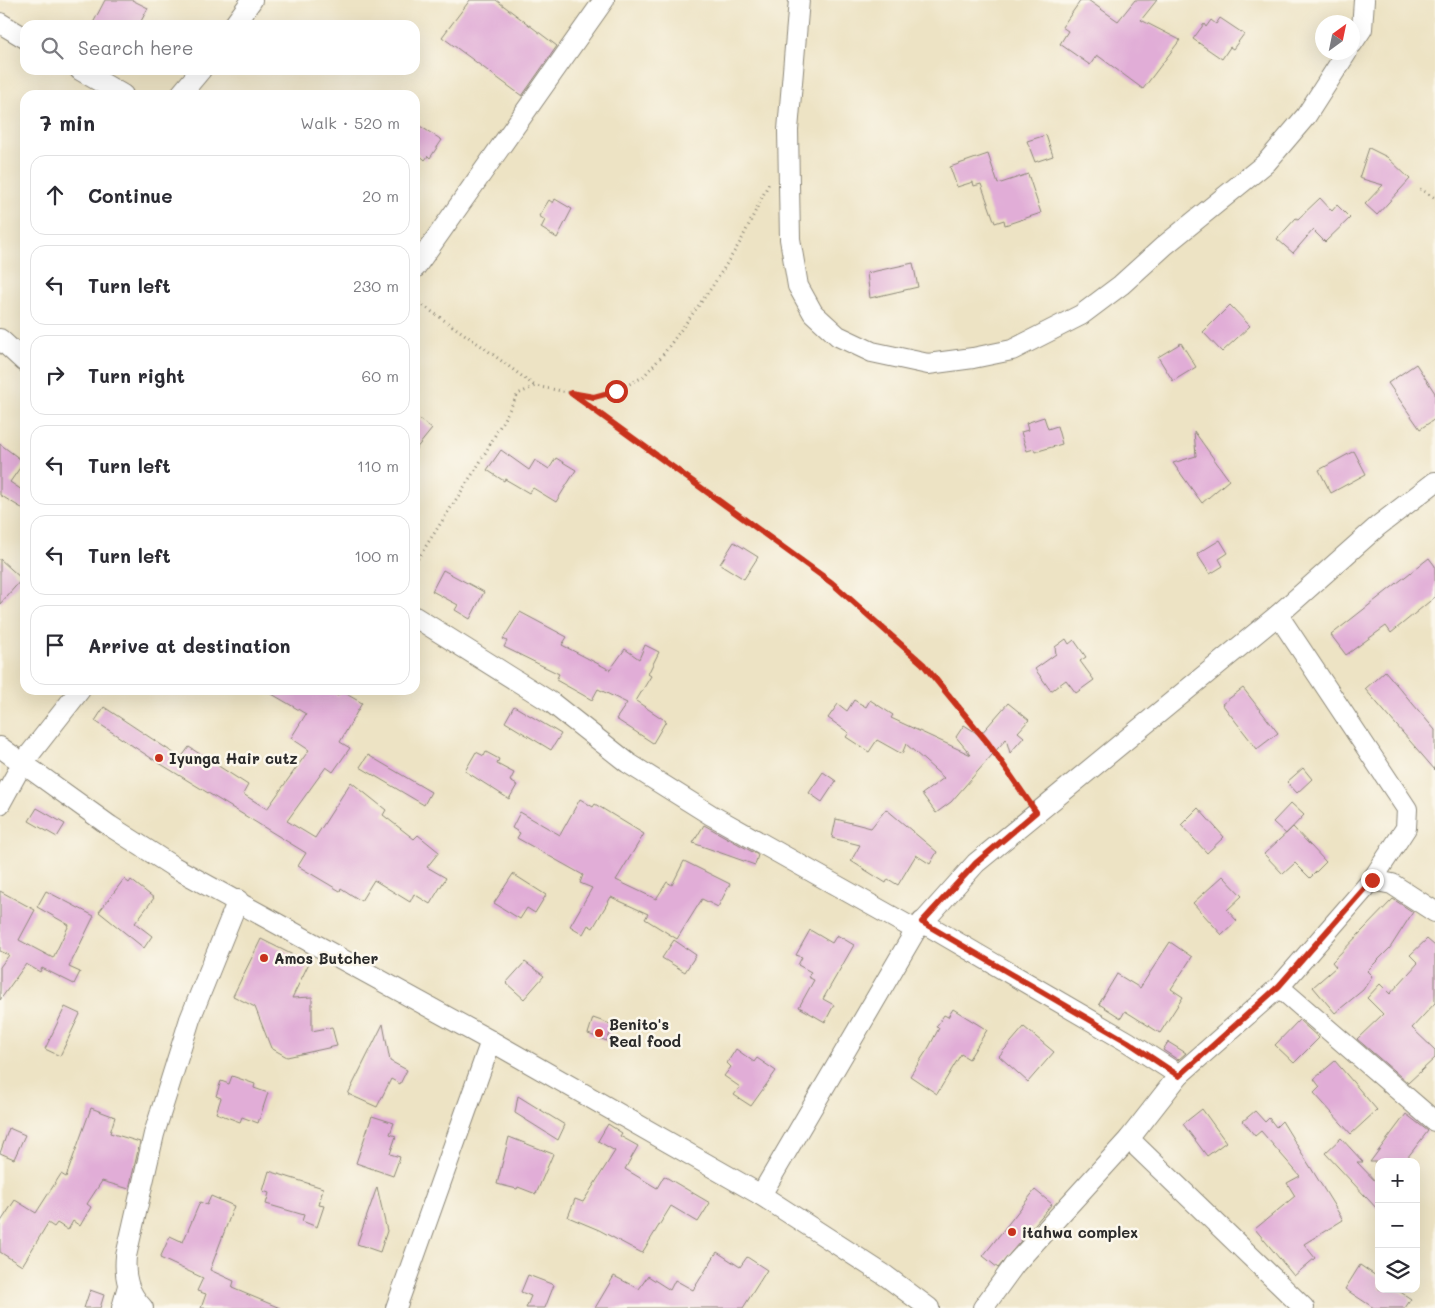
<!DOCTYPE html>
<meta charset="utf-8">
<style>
body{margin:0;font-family:Mali,sans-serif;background:#f2f2f3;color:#2b2b33}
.controls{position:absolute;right:15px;bottom:15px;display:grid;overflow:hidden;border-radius:10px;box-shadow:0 5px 20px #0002}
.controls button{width:45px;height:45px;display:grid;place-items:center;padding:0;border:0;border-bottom:1px solid #e1e1e2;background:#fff;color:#2b2b33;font:25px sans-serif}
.compass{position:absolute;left:1315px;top:15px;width:45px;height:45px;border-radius:50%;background:#fff;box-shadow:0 5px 20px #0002;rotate:33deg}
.stop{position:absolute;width:15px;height:15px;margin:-11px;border:4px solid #c8321e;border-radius:50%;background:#fff}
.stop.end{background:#c8321e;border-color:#fff;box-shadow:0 1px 5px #0008}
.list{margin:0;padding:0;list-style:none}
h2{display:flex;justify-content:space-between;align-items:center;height:65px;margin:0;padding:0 20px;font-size:21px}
h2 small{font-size:16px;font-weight:400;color:#7c7c81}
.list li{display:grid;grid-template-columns:32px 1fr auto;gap:15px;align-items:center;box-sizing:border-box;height:80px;margin:0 10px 10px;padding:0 10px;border:1px solid #e1e1e2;border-radius:15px}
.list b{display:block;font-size:19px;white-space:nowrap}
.list em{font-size:16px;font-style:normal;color:#7c7c81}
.icon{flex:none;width:28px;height:28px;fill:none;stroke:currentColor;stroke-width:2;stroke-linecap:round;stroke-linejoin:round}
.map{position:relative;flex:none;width:1435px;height:1308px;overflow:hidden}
.search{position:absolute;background:#fff;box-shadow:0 5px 20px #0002;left:20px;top:20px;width:400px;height:55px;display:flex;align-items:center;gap:12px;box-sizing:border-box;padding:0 18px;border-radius:15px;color:#7c7c81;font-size:19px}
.panel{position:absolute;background:#fff;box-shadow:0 5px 20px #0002;left:20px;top:90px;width:400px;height:605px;border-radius:15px}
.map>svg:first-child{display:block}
</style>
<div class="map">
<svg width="1435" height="1308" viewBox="0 0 1435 1308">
<rect width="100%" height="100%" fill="#fbf7ec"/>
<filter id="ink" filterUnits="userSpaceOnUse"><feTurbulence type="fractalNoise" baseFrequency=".02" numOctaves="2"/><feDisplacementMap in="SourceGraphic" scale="10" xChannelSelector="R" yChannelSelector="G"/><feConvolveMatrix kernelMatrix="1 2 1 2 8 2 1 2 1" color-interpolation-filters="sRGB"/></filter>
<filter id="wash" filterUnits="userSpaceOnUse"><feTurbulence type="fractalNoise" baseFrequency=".0096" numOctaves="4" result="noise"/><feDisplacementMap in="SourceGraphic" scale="20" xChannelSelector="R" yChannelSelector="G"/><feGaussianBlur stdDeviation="1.12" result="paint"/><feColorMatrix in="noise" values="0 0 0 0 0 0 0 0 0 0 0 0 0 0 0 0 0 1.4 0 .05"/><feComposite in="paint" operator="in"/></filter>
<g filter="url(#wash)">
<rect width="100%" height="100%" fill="#ede3c4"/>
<g id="blocks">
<!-- building -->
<g fill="#e1add7">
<path d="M 105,0 L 132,0 L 148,8 L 139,25 L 92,25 Z"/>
<path d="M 470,0 L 496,0 L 557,46 L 522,96 L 442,37 Z"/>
<path d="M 1081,0 L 1088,0 L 1118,21 L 1135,0 L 1157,0 L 1141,20 L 1180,40 L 1143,89 L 1097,55 L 1090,65 L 1060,44 L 1068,31 L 1062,27 Z"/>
<path d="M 1220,18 L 1244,34 L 1233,49 L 1230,47 L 1222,59 L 1193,39 L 1204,24 L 1206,27 L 1211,20 L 1216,24 Z"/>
<path d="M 415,123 L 442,140 L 430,158 L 428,156 L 425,160 L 415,151 Z"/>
<path d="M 1046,135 L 1053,156 L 1035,162 L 1027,141 Z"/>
<path d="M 1369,148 L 1387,157 L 1410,179 L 1377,215 L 1365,204 L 1383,185 L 1359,178 Z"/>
<path d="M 988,154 L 998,184 L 1028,174 L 1041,213 L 1005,225 L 1004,220 L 995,223 L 981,184 L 974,186 L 973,182 L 957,187 L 950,167 Z"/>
<path d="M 1320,198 L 1332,211 L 1337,205 L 1350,218 L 1325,242 L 1313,230 L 1293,253 L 1277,239 L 1296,218 L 1298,219 Z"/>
<path d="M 555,199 L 572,209 L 557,238 L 541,228 L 545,220 L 539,216 L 549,200 L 553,203 Z"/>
<path d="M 913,263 L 918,287 L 870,298 L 867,273 Z"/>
<path d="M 1230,305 L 1250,326 L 1222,352 L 1203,332 Z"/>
<path d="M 1181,343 L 1196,367 L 1173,381 L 1158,357 Z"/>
<path d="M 1416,364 L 1435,393 L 1435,419 L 1420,429 L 1388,383 Z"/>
<path d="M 415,416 L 432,429 L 415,450 Z"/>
<path d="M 1044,417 L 1048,429 L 1057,426 L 1062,444 L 1035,452 L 1034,449 L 1027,451 L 1021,432 L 1028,430 L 1026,423 Z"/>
<path d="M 1194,431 L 1229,480 L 1202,503 L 1173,463 L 1196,456 Z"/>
<path d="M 0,444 L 24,462 L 10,482 L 25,492 L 25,510 L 0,495 Z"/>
<path d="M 501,450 L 529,470 L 535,460 L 549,469 L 556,458 L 576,470 L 556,502 L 533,488 L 529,493 L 505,479 L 504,481 L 487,470 Z"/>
<path d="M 1354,451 L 1366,474 L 1331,493 L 1319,470 Z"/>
<path d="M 1220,540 L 1228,553 L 1219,559 L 1223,566 L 1210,574 L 1197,554 Z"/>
<path d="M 734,542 L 758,557 L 744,579 L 720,564 Z"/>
<path d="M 1429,558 L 1435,566 L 1435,597 L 1391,633 L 1386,626 L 1346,655 L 1331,635 Z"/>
<path d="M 0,559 L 22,579 L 0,604 Z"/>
<path d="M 443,570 L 484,592 L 470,619 L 455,610 L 458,605 L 432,591 Z"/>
<path d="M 520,612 L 567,637 L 562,645 L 610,670 L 625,649 L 639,659 L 645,645 L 659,652 L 648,674 L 651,676 L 636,701 L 666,721 L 653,743 L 616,719 L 627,703 L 598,689 L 592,700 L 556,680 L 559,674 L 504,647 L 507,641 L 503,639 Z"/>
<path d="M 1066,639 L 1069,644 L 1074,640 L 1086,657 L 1080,661 L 1094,680 L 1076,693 L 1066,680 L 1051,691 L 1035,669 L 1056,654 L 1055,647 Z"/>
<path d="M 1385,671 L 1435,730 L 1435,770 L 1365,689 Z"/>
<path d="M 1243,688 L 1278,733 L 1257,749 L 1222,704 Z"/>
<path d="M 265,690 L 327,690 L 338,696 L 341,691 L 362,703 L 340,742 L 350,748 L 333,772 L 326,767 L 287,821 L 315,838 L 351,782 L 386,810 L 383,815 L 414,839 L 418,835 L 439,852 L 427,867 L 446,878 L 430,904 L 414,894 L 410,902 L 374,880 L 361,901 L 341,888 L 340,891 L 298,866 L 306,853 L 151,758 L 95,721 L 104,707 L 181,758 L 189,747 L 248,785 L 243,794 L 267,809 L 309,750 L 291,738 L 306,714 Z"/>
<path d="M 854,700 L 866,707 L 870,700 L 893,715 L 891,718 L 971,755 L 956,737 L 964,725 L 980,735 L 1008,703 L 1029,720 L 1018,732 L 1024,737 L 1010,753 L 1006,739 L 951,802 L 936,813 L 922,794 L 944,778 L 906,744 L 902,754 L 877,740 L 869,752 L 846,737 L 849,733 L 828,718 L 838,704 L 847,711 Z"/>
<path d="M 514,706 L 561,734 L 551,750 L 505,722 Z"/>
<path d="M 476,752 L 484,756 L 486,752 L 499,759 L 497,764 L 514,773 L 510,781 L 517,785 L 509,799 L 465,771 Z"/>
<path d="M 368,755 L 431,792 L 424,805 L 360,767 Z"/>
<path d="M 1303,768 L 1312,779 L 1297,793 L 1287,782 Z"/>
<path d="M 823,772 L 836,781 L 822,802 L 809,793 Z"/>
<path d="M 580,799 L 593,807 L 595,804 L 644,834 L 616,880 L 656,899 L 667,882 L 672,885 L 684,861 L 730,884 L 718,907 L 702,899 L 677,939 L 645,919 L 648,914 L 611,897 L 593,928 L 588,925 L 583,934 L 570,926 L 592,888 L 580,883 L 583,875 L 517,838 L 520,833 L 512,828 L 520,812 L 560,835 Z"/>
<path d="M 1291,803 L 1304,815 L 1286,834 L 1273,822 Z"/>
<path d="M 37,808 L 65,824 L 57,837 L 29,821 Z"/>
<path d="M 1198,808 L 1224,837 L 1207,853 L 1181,825 Z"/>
<path d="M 886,809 L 937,852 L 930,864 L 916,855 L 898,885 L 888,879 L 886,883 L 851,861 L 860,845 L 832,838 L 836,819 L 871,828 Z"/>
<path d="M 704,825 L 758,855 L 755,865 L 693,843 Z"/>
<path d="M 1293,827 L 1326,862 L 1310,878 L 1295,863 L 1283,874 L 1264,854 Z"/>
<path d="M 513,874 L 546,895 L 535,913 L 527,908 L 520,919 L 494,903 Z"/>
<path d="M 1223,876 L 1242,896 L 1227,910 L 1237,921 L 1222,935 L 1193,903 Z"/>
<path d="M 124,879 L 129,883 L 131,880 L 154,898 L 135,923 L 152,936 L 144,948 L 99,912 Z"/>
<path d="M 0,891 L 35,910 L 19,940 L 53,958 L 69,925 L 37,907 L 46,891 L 94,916 L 69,967 L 80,972 L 74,984 L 42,968 L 40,972 L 26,964 L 0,1000 L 0,967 L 9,955 L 0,951 Z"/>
<path d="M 1393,899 L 1413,912 L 1390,948 L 1367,971 L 1372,976 L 1363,990 L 1335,1013 L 1313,987 L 1336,967 L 1332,962 Z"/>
<path d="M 810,930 L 832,943 L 837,935 L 854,945 L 823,999 L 834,1005 L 825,1022 L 799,1007 L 814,980 L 808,977 L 811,972 L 798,965 L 802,957 L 796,955 Z"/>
<path d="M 261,939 L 309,963 L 292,998 L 312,997 L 312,1031 L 332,1027 L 337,1046 L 287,1057 L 271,1048 L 255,1007 L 233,996 Z"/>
<path d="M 1427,939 L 1435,946 L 1435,1003 L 1412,1028 L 1435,1050 L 1435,1058 L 1408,1083 L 1357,1039 L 1383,1014 L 1367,998 L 1380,984 L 1390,994 L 1418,963 L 1410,955 Z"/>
<path d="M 674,940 L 696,955 L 685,972 L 662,958 Z"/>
<path d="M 1170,942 L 1192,957 L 1171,989 L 1183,997 L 1160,1033 L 1125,1011 L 1121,1018 L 1099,1004 L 1117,974 L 1140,988 Z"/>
<path d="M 525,962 L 544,976 L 524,999 L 506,983 Z"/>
<path d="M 65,1007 L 80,1014 L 60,1056 L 45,1049 Z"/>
<path d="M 953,1009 L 987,1030 L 969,1059 L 961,1054 L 937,1094 L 910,1076 L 929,1047 L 939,1028 L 936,1027 L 944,1015 L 948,1017 Z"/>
<path d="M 593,1018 L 613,1025 L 607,1041 L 588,1034 Z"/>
<path d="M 1299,1020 L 1319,1038 L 1294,1063 L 1275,1045 Z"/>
<path d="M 383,1024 L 390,1061 L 407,1070 L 400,1084 L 391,1079 L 377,1107 L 348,1094 Z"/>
<path d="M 1024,1027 L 1054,1052 L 1028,1082 L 999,1056 Z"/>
<path d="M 1168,1042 L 1186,1053 L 1178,1060 L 1163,1050 Z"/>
<path d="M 736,1049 L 754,1062 L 757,1058 L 776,1071 L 751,1106 L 734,1095 L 740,1087 L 724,1076 L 731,1067 L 727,1063 Z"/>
<path d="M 1335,1061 L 1377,1110 L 1351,1134 L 1314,1093 L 1320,1087 L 1314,1079 Z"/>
<path d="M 232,1076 L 255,1084 L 254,1088 L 268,1093 L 258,1123 L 242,1117 L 240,1122 L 216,1113 L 221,1098 L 216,1096 L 221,1081 L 229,1084 Z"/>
<path d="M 518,1096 L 565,1125 L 558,1140 L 515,1113 Z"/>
<path d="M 91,1108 L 115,1117 L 110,1133 L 140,1142 L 129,1189 L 102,1181 L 87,1204 L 91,1207 L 80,1226 L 73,1221 L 68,1230 L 57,1223 L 54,1227 L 48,1223 L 22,1266 L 0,1252 L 0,1223 L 15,1200 L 36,1213 L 61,1174 L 66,1177 Z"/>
<path d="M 1202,1109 L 1226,1142 L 1207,1156 L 1183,1124 Z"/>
<path d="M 1255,1111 L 1265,1122 L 1269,1118 L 1276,1127 L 1282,1121 L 1343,1220 L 1304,1244 L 1315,1258 L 1294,1276 L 1255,1229 L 1295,1196 L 1287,1183 L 1300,1176 L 1261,1131 L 1255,1136 L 1243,1121 Z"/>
<path d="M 1406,1114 L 1428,1131 L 1404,1162 L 1370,1162 Z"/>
<path d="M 372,1116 L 394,1123 L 390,1134 L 396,1136 L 390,1154 L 400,1157 L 393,1176 L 356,1163 Z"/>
<path d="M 608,1124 L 622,1133 L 620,1136 L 638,1146 L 625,1169 L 657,1188 L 664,1176 L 710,1203 L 698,1222 L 671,1206 L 642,1253 L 599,1230 L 568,1217 L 575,1199 L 583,1202 L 615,1151 L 598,1141 Z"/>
<path d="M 9,1128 L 25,1135 L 14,1159 L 0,1153 Z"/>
<path d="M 509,1137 L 553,1154 L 536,1194 L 518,1187 L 517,1189 L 497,1184 Z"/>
<path d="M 1341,1138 L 1363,1162 L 1357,1162 L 1379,1185 L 1379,1211 L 1325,1153 Z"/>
<path d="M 269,1171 L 323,1188 L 319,1205 L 324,1206 L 317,1227 L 302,1221 L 304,1215 L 266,1204 L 269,1193 L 263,1191 Z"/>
<path d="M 377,1187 L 387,1231 L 380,1252 L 357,1244 Z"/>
<path d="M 1035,1190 L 1052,1204 L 998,1268 L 983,1256 Z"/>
<path d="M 211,1196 L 234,1206 L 210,1270 L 234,1281 L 232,1288 L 280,1308 L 201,1308 L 206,1294 L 197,1291 L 203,1278 L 160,1258 L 170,1236 L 183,1242 L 200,1202 L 207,1205 Z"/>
<path d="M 717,1252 L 740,1267 L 747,1257 L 767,1270 L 743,1308 L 595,1308 L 614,1276 L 639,1289 L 648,1276 L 670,1290 L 675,1280 L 693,1290 Z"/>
<path d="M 1360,1265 L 1379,1278 L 1379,1289 L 1396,1289 L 1411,1299 L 1405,1308 L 1374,1308 L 1345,1289 Z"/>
<path d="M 528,1275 L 554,1285 L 545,1308 L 526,1308 L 531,1296 L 521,1292 Z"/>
<path d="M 90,1290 L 104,1295 L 100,1308 L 84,1308 Z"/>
</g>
</g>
</g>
<g filter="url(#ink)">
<use href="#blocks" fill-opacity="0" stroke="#8c8778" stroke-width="1"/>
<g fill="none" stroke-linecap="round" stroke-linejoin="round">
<!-- minor casing -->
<g stroke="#8c8778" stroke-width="22">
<g id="minor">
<path d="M 799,0 L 788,130 L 790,239 L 798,286 L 813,313 L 838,336 L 872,352 L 928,364 L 973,358 L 1012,350 L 1081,315 L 1121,285 L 1164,246 L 1266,163 L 1306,116 L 1347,52"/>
<path d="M 0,23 L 25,38"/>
<path d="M 234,25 L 252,0"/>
<path d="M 1352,44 L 1362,29 L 1364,0"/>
<path d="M 80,70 L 123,95"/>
<path d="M 180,95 L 201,70"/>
<path d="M 415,268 L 604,0"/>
<path d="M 0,339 L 25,362"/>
<path d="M 1278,615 L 1407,809 L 1406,828 L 1372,880"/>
<path d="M 415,617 L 552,703 L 628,763 L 711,815 L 916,930"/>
<path d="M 0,747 L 110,826 L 174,867 L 491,1041 L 761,1195 L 886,1276 L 929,1308"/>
<path d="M 0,804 L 22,764 L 80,690"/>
<path d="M 922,922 L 1128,1042 L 1179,1075"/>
<path d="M 1279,987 L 1434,1121"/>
<path d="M 1129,1139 L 1304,1308"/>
<path d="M 761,1195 L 916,930 L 976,863 L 1278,615 L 1378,526 L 1435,482"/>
<path d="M 122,1308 L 128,1286"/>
<path d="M 143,1308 C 128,1293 124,1277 126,1256 L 154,1134 L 190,1019 L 238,900"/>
<path d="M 396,1308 L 491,1041"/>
<path d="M 983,1308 L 1015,1264 L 1129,1139 L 1179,1075 L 1279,987 L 1372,880 L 1392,884 L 1435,912"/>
</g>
</g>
<!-- path -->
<g stroke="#8c8778" stroke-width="3" stroke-dasharray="1 4" stroke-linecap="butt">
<path d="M 1420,189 L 1435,198"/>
<path d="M 415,300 L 483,347 L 535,386"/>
<path d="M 571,393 L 832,583 L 881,626 L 923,663 L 957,703 L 1027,799"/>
<path d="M 415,563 L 479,464 L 518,394 L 535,386 L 594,397 L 616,391 L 643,377 L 662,356 L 712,287 L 741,241 L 769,183"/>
</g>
<!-- minor -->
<use href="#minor" stroke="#fff" stroke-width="20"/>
</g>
</g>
<g fill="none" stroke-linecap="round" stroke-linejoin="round" filter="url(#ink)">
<!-- route -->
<path stroke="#c8321e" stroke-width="6" d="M 616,391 L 594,397 L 571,393 L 832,583 L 923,664 L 988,743 L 1036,812 L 976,863 L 922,922 L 1128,1042 L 1179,1076 L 1279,986 L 1372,880"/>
</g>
<!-- markers -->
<g fill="#c8321e" stroke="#fbf7ec" stroke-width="2">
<circle cx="159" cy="758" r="5"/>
<circle cx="264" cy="958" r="5"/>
<circle cx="599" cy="1033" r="5"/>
<circle cx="1012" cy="1232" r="5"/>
</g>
<g text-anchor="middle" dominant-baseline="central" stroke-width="5" stroke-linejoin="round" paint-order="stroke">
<!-- poi labels -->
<g font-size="15" font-weight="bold" fill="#2b2b2b" stroke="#fbf7ec" text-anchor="start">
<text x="169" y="758">Iyunga Hair cutz</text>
<text x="274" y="958">Amos Butcher</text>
<text x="609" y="1024">Benito's<tspan x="609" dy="17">Real food</tspan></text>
<text x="1022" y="1232">itahwa complex</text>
</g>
</g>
</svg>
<div class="controls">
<button>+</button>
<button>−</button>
<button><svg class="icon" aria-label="layers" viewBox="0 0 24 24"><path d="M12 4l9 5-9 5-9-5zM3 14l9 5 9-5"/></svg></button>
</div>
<svg class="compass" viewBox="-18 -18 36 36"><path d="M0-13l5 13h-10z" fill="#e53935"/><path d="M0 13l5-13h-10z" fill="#7c7c81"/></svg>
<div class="stop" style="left:616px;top:391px"></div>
<div class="stop end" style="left:1372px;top:880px"></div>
<div class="search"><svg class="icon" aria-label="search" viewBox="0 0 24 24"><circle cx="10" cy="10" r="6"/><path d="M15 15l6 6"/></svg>Search here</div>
<section class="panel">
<h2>7 min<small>Walk · 520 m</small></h2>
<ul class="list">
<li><svg class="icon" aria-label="ahead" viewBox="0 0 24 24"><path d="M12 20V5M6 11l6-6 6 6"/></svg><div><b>Continue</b></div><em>20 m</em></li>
<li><svg class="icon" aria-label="left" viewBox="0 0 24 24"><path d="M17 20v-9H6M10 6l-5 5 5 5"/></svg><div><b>Turn left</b></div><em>230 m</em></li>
<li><svg class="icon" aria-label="right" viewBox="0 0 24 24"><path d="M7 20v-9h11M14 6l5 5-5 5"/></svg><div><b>Turn right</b></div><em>60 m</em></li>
<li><svg class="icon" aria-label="left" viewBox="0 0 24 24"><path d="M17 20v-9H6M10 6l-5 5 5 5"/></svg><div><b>Turn left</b></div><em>110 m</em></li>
<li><svg class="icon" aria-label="left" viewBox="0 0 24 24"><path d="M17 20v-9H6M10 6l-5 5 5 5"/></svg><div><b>Turn left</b></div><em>100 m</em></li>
<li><svg class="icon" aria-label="arrive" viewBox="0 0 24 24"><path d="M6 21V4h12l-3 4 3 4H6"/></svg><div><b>Arrive at destination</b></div></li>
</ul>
</section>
</div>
